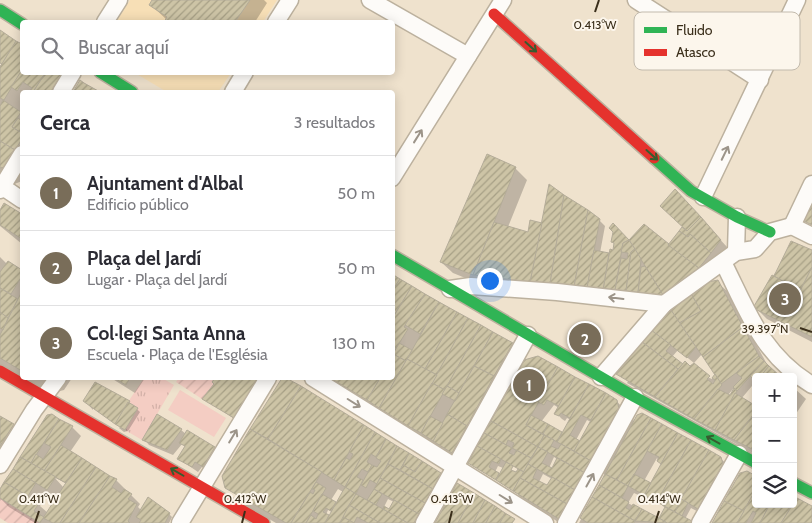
<!DOCTYPE html>
<html lang="es">
<meta charset="utf-8">
<style>
body{margin:0;font-family:Cabin,sans-serif;background:#f2f2f3;color:#2b2b33}
.controls{position:absolute;right:15px;bottom:15px;display:grid;overflow:hidden;border-radius:5px;box-shadow:0 2px 12px #0003}
.controls button{width:45px;height:45px;display:grid;place-items:center;padding:0;border:0;border-bottom:1px solid #e1e1e2;background:#fff;color:#2b2b33;font:25px sans-serif}
.you{position:absolute;left:489px;top:280px;width:18px;height:18px;margin:-12px;border:4px solid #fff;border-radius:50%;background:#1a73e8;box-shadow:0 0 0 8px #1a73e833}
.badge{display:grid;place-items:center;width:32px;height:32px;border-radius:50%;background:#796d59;color:#fff;font-size:16px;font-weight:700}
.pin{position:absolute;translate:-50% -50%;border:2px solid #fff;box-shadow:0 1px 5px #0006}
.list{margin:0;padding:0;list-style:none}
h2{display:flex;justify-content:space-between;align-items:center;height:65px;margin:0;padding:0 20px;font-size:21px}
h2 small{font-size:16px;font-weight:400;color:#7c7c81}
.list li{display:grid;grid-template-columns:32px 1fr auto;gap:15px;align-items:center;box-sizing:border-box;height:75px;padding:0 20px;border-top:1px solid #e1e1e2}
.list b{display:block;font-size:19px;white-space:nowrap}
.list p{margin:0;font-size:16px;white-space:nowrap;color:#7c7c81}
.list em{font-size:16px;font-style:normal;color:#7c7c81}
.icon{flex:none;width:28px;height:28px;fill:none;stroke:currentColor;stroke-width:2;stroke-linecap:round;stroke-linejoin:round}
.map{position:relative;flex:none;width:812px;height:523px;overflow:hidden}
.search{position:absolute;background:#fff;box-shadow:0 2px 12px #0003;left:20px;top:20px;width:375px;height:55px;display:flex;align-items:center;gap:12px;box-sizing:border-box;padding:0 18px;border-radius:5px;color:#7c7c81;font-size:19px}
.panel{position:absolute;background:#fff;box-shadow:0 2px 12px #0003;left:20px;top:90px;width:375px;height:290px;border-radius:5px}
.map>svg:first-child{display:block}
</style>
<div class="map">
<svg width="812" height="523" viewBox="0 0 812 523">
<defs>
<pattern id="grass-tufts" width="24" height="20" patternUnits="userSpaceOnUse" patternTransform="scale(1.25)"><rect width="24" height="20" fill="#f4cdc3"/><path d="M3 7l-1-3M5 7V3M7 7l1-3M15 17l-1-3M17 17v-4M19 17l1-3" fill="none" stroke="#d2b0a7"/></pattern>
<pattern id="garden-furrows" width="10" height="10" patternUnits="userSpaceOnUse" patternTransform="scale(1.25)"><rect width="10" height="10" fill="#f4cdc3"/><path d="M-1 1l2-2M0 10L10 0M9 11l2-2" fill="none" stroke="#d2b0a7"/></pattern>
<pattern id="building-hatch" width="6" height="6" patternUnits="userSpaceOnUse" patternTransform="scale(1.25)"><rect width="6" height="6" fill="#cdc4a6"/><path d="M-1 1l2-2M0 6l6-6M5 7l2-2" fill="none" stroke="#a7a086"/></pattern>
</defs>
<rect width="100%" height="100%" fill="#efe2cd"/>
<!-- built -->
<g fill="#f7dfb6">
<path d="M 130,0 L 277,0 L 263,22 L 116,22 Z"/>
<path d="M 135,73 L 231,73 L 218,92 L 167,92 Z"/>
</g>
<!-- grass -->
<path fill="url(#grass-tufts)" d="M 144,378 L 162,378 L 174,385 L 142,440 L 125,430 L 138,408 L 128,402 Z"/>
<!-- garden -->
<g fill="url(#garden-furrows)">
<path d="M 179,378 L 215,378 L 212,382 L 214,384 L 202,399 L 176,382 Z"/>
<path d="M 0,498 L 40,523 L 8,523 L 0,518 Z"/>
</g>
<!-- pitch -->
<path fill="#f4cdc3" d="M 180,390 L 226,418 L 214,437 L 168,410 Z"/>
<!-- shadow -->
<g fill="#0003" fill-rule="evenodd">
<path d="M 154,0 L 264,0 L 267,3 L 255,22 L 165,22 L 167,20 L 151,5 Z"/>
<path d="M 0,32 L 22,46 L 22,72 L 65,72 L 61,92 L 22,92 L 22,181 L 12,185 L 0,178 L 0,65 L 6,69 L 0,62 Z"/>
<path d="M 515,168 L 527,180 L 508,227 L 529,234 L 543,225 L 599,220 L 605,226 L 600,253 L 610,254 L 614,252 L 615,244 L 613,242 L 669,246 L 684,227 L 681,197 L 727,247 L 698,285 L 717,282 L 727,291 L 768,366 L 756,377 L 756,390 L 752,386 L 741,399 L 751,405 L 756,399 L 756,455 L 627,383 L 670,308 L 485,286 L 453,273 L 441,262 ZM 678,350 L 694,363 L 702,354 L 716,374 L 712,379 L 683,366 L 672,357 ZM 733,389 L 734,389 L 731,396 L 728,395 Z"/>
<path d="M 5,204 L 22,215 L 22,244 L 0,226 L 0,212 Z"/>
<path d="M 812,252 L 812,342 L 767,319 L 755,307 L 775,273 L 776,274 Z"/>
<path d="M 0,257 L 7,264 L 8,262 L 22,271 L 22,377 L 0,365 Z"/>
<path d="M 392,275 L 512,344 L 518,350 L 496,380 L 508,392 L 538,358 L 616,401 L 633,417 L 634,423 L 642,415 L 720,458 L 730,467 L 708,517 L 691,508 L 685,519 L 692,523 L 579,523 L 606,475 L 596,469 L 560,523 L 527,503 L 518,495 L 519,493 L 470,462 L 482,440 L 472,434 L 458,458 L 322,378 L 392,378 ZM 554,405 L 559,408 L 556,413 L 562,419 L 565,421 L 567,418 L 571,420 L 563,433 L 541,422 ZM 587,420 L 591,422 L 580,442 L 576,440 ZM 554,457 L 558,460 L 552,470 L 549,468 ZM 657,458 L 662,465 L 651,485 L 644,481 ZM 512,464 L 520,468 L 517,474 L 510,471 ZM 498,466 L 503,468 L 500,474 L 495,472 ZM 543,474 L 552,479 L 548,487 L 539,482 ZM 634,493 L 657,504 L 654,501 L 658,501 L 666,509 L 659,520 L 628,503 Z"/>
<path d="M 23,378 L 72,378 L 64,390 L 52,393 Z"/>
<path d="M 111,378 L 145,378 L 135,393 Z"/>
<path d="M 216,378 L 268,378 L 240,423 L 204,398 L 216,384 L 213,382 Z"/>
<path d="M 283,378 L 440,474 L 450,483 L 418,523 L 276,523 L 243,504 L 256,432 L 252,429 ZM 338,489 L 343,492 L 337,504 L 331,500 ZM 388,499 L 394,502 L 390,510 L 384,507 ZM 328,510 L 332,512 L 329,517 L 326,515 Z"/>
<path d="M 793,387 L 806,399 L 793,418 Z"/>
<path d="M 85,401 L 129,402 L 140,412 L 128,431 L 124,432 L 119,428 L 121,426 L 93,407 L 93,410 Z"/>
<path d="M 51,415 L 72,427 L 81,436 L 70,452 L 116,480 L 140,504 L 138,507 L 141,510 L 148,499 L 162,507 L 172,517 L 169,523 L 35,523 L 9,507 L 0,498 L 0,491 L 47,416 ZM 54,477 L 67,484 L 64,488 ZM 48,494 L 57,499 L 48,513 L 40,506 Z"/>
<path d="M 0,417 L 13,425 L 25,436 L 0,468 Z"/>
<path d="M 181,430 L 186,434 L 187,432 L 215,448 L 221,454 L 210,472 L 202,467 L 198,472 L 179,459 L 186,447 L 182,444 L 173,455 L 149,445 L 144,439 Z"/>
<path d="M 756,504 L 812,508 L 812,523 L 713,523 Z"/>
</g>
<!-- building -->
<g fill="url(#building-hatch)" stroke="#b4ac99">
<path d="M 152,0 L 250,0 L 235,22 L 164,22 L 167,17 L 149,5 Z"/>
<path d="M 0,30 L 16,41 L 2,64 L 0,63 Z"/>
<path d="M 16,41 L 22,44 L 22,70 L 4,100 L 0,98 L 0,67 Z"/>
<path d="M 22,70 L 22,72 L 46,72 L 33,92 L 29,92 L 32,88 L 23,82 L 17,91 L 11,87 Z"/>
<path d="M 46,72 L 64,72 L 51,92 L 33,92 Z"/>
<path d="M 80,80 L 84,83 L 100,92 L 73,92 Z"/>
<path d="M 3,100 L 21,112 L 12,127 L 22,133 L 22,139 L 15,150 L 0,141 L 0,106 Z"/>
<path d="M 18,118 L 22,121 L 22,133 L 12,127 Z"/>
<path d="M 0,141 L 15,150 L 5,167 L 0,168 Z"/>
<path d="M 487,154 L 516,167 L 473,275 L 440,262 Z"/>
<path d="M 549,184 L 564,195 L 550,284 L 530,282 Z"/>
<path d="M 675,189 L 701,217 L 687,231 L 660,206 Z"/>
<path d="M 564,195 L 588,210 L 574,287 L 550,284 Z"/>
<path d="M 4,203 L 22,214 L 22,239 L 0,225 L 0,210 Z"/>
<path d="M 812,203 L 812,225 L 802,220 Z"/>
<path d="M 588,210 L 600,219 L 587,288 L 574,287 Z"/>
<path d="M 701,217 L 721,240 L 711,253 L 690,234 L 688,237 L 679,231 L 682,227 L 687,231 Z"/>
<path d="M 530,220 L 542,223 L 530,282 L 473,275 L 494,222 L 528,232 Z"/>
<path d="M 613,223 L 629,240 L 623,243 L 615,290 L 603,290 L 610,249 L 613,250 L 614,243 L 611,242 L 613,232 L 609,228 Z"/>
<path d="M 644,224 L 699,268 L 663,295 L 629,240 Z"/>
<path d="M 679,231 L 688,237 L 690,234 L 711,253 L 699,268 L 668,245 Z"/>
<path d="M 629,240 L 635,249 L 631,252 L 626,291 L 615,290 L 621,258 L 627,259 L 628,253 L 621,252 L 623,243 Z"/>
<path d="M 791,241 L 812,250 L 812,267 L 800,291 L 774,276 Z"/>
<path d="M 635,249 L 641,259 L 638,293 L 626,291 L 631,252 Z"/>
<path d="M 594,250 L 609,253 L 603,290 L 587,288 Z"/>
<path d="M 8,261 L 22,270 L 22,276 L 11,294 L 0,288 L 0,272 Z"/>
<path d="M 645,266 L 663,295 L 638,293 L 641,267 Z"/>
<path d="M 812,267 L 812,337 L 753,308 L 772,275 L 800,291 Z"/>
<path d="M 392,274 L 400,279 L 392,291 Z"/>
<path d="M 400,279 L 412,286 L 392,319 L 392,291 Z"/>
<path d="M 718,280 L 743,327 L 703,357 L 679,323 L 701,311 L 690,292 L 703,283 Z"/>
<path d="M 412,286 L 425,294 L 404,327 L 408,329 L 395,350 L 392,348 L 392,319 Z"/>
<path d="M 0,288 L 18,299 L 8,318 L 0,312 Z"/>
<path d="M 22,291 L 22,371 L 0,358 L 0,335 Z"/>
<path d="M 690,292 L 701,311 L 679,323 L 669,307 Z"/>
<path d="M 425,294 L 439,302 L 420,334 L 405,325 Z"/>
<path d="M 439,302 L 457,312 L 425,369 L 407,359 Z"/>
<path d="M 669,307 L 696,347 L 687,358 L 651,330 Z"/>
<path d="M 0,312 L 8,318 L 3,330 L 0,328 Z"/>
<path d="M 457,312 L 468,318 L 437,375 L 425,369 Z"/>
<path d="M 468,318 L 481,325 L 445,390 L 432,383 Z"/>
<path d="M 481,325 L 493,332 L 459,393 L 447,386 Z"/>
<path d="M 743,327 L 759,356 L 721,384 L 703,357 Z"/>
<path d="M 651,330 L 671,345 L 666,351 L 683,364 L 678,369 L 642,342 Z"/>
<path d="M 493,332 L 513,343 L 494,376 L 474,366 Z"/>
<path d="M 642,342 L 678,369 L 655,397 L 616,374 Z"/>
<path d="M 399,343 L 412,350 L 406,361 L 393,354 Z"/>
<path d="M 393,354 L 406,361 L 379,408 L 367,400 L 380,378 L 392,378 Z"/>
<path d="M 538,356 L 558,367 L 526,425 L 544,435 L 538,447 L 491,421 L 524,360 Z"/>
<path d="M 759,356 L 764,361 L 737,391 L 733,387 L 742,378 L 736,373 Z"/>
<path d="M 407,359 L 437,375 L 408,426 L 379,408 Z"/>
<path d="M 685,361 L 690,366 L 694,363 L 710,376 L 707,379 L 713,384 L 715,380 L 712,378 L 715,374 L 722,385 L 694,419 L 655,397 Z"/>
<path d="M 764,361 L 769,366 L 760,377 L 756,377 L 756,382 L 750,376 Z"/>
<path d="M 474,366 L 494,376 L 467,426 L 447,414 Z"/>
<path d="M 769,366 L 781,377 L 760,377 Z"/>
<path d="M 558,367 L 575,377 L 559,406 L 547,400 L 544,405 L 538,402 Z"/>
<path d="M 575,377 L 589,384 L 570,418 L 561,413 L 559,416 L 554,414 Z"/>
<path d="M 114,378 L 130,378 L 126,385 Z"/>
<path d="M 215,378 L 259,378 L 234,418 L 202,399 L 214,384 L 212,382 Z"/>
<path d="M 282,378 L 286,378 L 301,386 L 268,439 L 250,429 Z"/>
<path d="M 330,378 L 380,378 L 367,400 Z"/>
<path d="M 95,382 L 130,401 L 115,424 L 83,401 Z"/>
<path d="M 432,383 L 445,390 L 421,433 L 408,426 Z"/>
<path d="M 589,384 L 606,393 L 591,420 L 581,415 L 570,435 L 580,441 L 574,451 L 557,442 Z"/>
<path d="M 301,386 L 364,425 L 334,480 L 268,439 Z"/>
<path d="M 447,386 L 459,393 L 455,401 L 442,394 Z"/>
<path d="M 734,388 L 737,391 L 715,430 L 694,419 L 718,389 L 730,395 Z"/>
<path d="M 606,393 L 617,400 L 619,409 L 591,461 L 574,451 Z"/>
<path d="M 735,393 L 756,406 L 756,415 L 754,414 L 734,440 L 715,430 Z"/>
<path d="M 128,402 L 138,408 L 125,430 L 115,424 Z"/>
<path d="M 642,413 L 651,418 L 617,480 L 605,474 L 637,415 Z"/>
<path d="M 52,414 L 59,419 L 31,463 L 20,457 L 47,415 Z"/>
<path d="M 157,414 L 182,429 L 167,450 L 142,440 Z"/>
<path d="M 447,414 L 467,426 L 452,453 L 433,441 Z"/>
<path d="M 754,414 L 756,415 L 756,451 L 734,440 Z"/>
<path d="M 531,415 L 548,424 L 543,434 L 526,425 Z"/>
<path d="M 0,416 L 14,424 L 0,446 Z"/>
<path d="M 430,416 L 443,423 L 433,441 L 421,433 Z"/>
<path d="M 651,418 L 662,424 L 628,486 L 617,480 Z"/>
<path d="M 59,419 L 73,426 L 44,471 L 31,463 L 36,454 L 43,459 L 51,447 L 44,443 Z"/>
<path d="M 491,421 L 538,447 L 531,458 L 512,448 L 514,443 L 508,440 L 506,445 L 484,433 Z"/>
<path d="M 548,424 L 562,432 L 557,442 L 543,434 Z"/>
<path d="M 662,424 L 678,433 L 661,464 L 657,461 L 659,457 L 647,451 Z"/>
<path d="M 364,425 L 375,432 L 345,487 L 334,480 L 346,458 L 350,460 L 353,454 L 349,452 Z"/>
<path d="M 250,429 L 322,472 L 291,523 L 286,523 L 225,488 L 222,476 Z"/>
<path d="M 187,430 L 215,447 L 203,467 L 195,462 L 192,467 L 177,459 L 185,446 L 179,443 Z"/>
<path d="M 375,432 L 386,439 L 376,457 L 371,454 L 367,462 L 372,465 L 368,472 L 362,469 L 357,477 L 363,480 L 356,494 L 345,487 Z"/>
<path d="M 484,433 L 512,448 L 509,453 L 514,455 L 516,450 L 531,458 L 524,472 L 477,446 Z"/>
<path d="M 678,433 L 691,440 L 657,502 L 644,495 Z"/>
<path d="M 544,435 L 554,440 L 551,446 L 558,449 L 561,444 L 591,461 L 585,473 L 538,447 Z"/>
<path d="M 386,439 L 397,446 L 377,484 L 370,480 L 366,488 L 361,485 L 372,465 L 377,467 L 381,461 L 376,458 Z"/>
<path d="M 691,440 L 709,450 L 675,512 L 657,502 Z"/>
<path d="M 61,445 L 82,458 L 66,483 L 44,471 Z"/>
<path d="M 397,446 L 409,453 L 400,470 L 388,464 Z"/>
<path d="M 477,446 L 501,459 L 499,464 L 492,461 L 489,467 L 499,473 L 496,480 L 468,463 Z"/>
<path d="M 538,447 L 548,452 L 542,463 L 552,468 L 557,458 L 585,473 L 575,490 L 528,464 Z"/>
<path d="M 709,450 L 721,457 L 723,464 L 698,509 L 681,499 Z"/>
<path d="M 409,453 L 422,461 L 415,472 L 403,465 Z"/>
<path d="M 20,457 L 56,477 L 47,490 L 13,469 Z"/>
<path d="M 82,458 L 96,467 L 60,523 L 53,523 L 43,518 Z"/>
<path d="M 422,461 L 441,473 L 433,489 L 400,470 L 403,465 L 415,472 Z"/>
<path d="M 506,462 L 513,466 L 511,470 L 516,472 L 518,469 L 524,472 L 513,491 L 496,480 Z"/>
<path d="M 388,464 L 433,489 L 425,503 L 380,478 Z"/>
<path d="M 528,464 L 537,469 L 533,478 L 547,485 L 552,477 L 575,490 L 567,504 L 520,478 Z"/>
<path d="M 96,467 L 110,476 L 79,523 L 60,523 Z"/>
<path d="M 13,469 L 36,483 L 28,496 L 4,482 Z"/>
<path d="M 747,471 L 756,476 L 756,489 L 744,511 L 724,501 L 740,473 Z"/>
<path d="M 605,474 L 628,486 L 634,474 L 651,483 L 644,495 L 628,486 L 622,498 L 599,485 Z"/>
<path d="M 110,476 L 117,479 L 112,487 L 121,493 L 124,489 L 132,494 L 128,499 L 137,504 L 128,521 L 130,523 L 79,523 Z"/>
<path d="M 380,478 L 425,503 L 419,514 L 374,489 Z"/>
<path d="M 520,478 L 567,504 L 559,519 L 513,491 Z"/>
<path d="M 4,482 L 39,503 L 34,511 L 44,517 L 40,523 L 0,498 L 0,489 Z"/>
<path d="M 316,482 L 326,488 L 306,523 L 291,523 L 310,492 L 313,494 L 315,490 L 312,489 Z"/>
<path d="M 457,483 L 474,493 L 458,523 L 435,523 Z"/>
<path d="M 599,485 L 629,502 L 626,508 L 630,510 L 633,504 L 642,509 L 635,521 L 592,497 Z"/>
<path d="M 345,487 L 356,494 L 340,523 L 325,523 Z"/>
<path d="M 374,489 L 382,494 L 376,505 L 367,500 Z"/>
<path d="M 756,489 L 756,504 L 770,504 L 760,523 L 751,523 L 756,513 L 753,511 L 746,523 L 737,523 Z"/>
<path d="M 474,493 L 485,500 L 473,523 L 458,523 Z"/>
<path d="M 322,494 L 336,502 L 331,511 L 326,508 L 323,512 L 329,515 L 325,523 L 306,523 L 311,515 L 316,519 L 318,514 L 313,511 Z"/>
<path d="M 356,494 L 383,509 L 408,523 L 380,523 L 349,505 Z"/>
<path d="M 793,496 L 797,498 L 781,523 L 760,523 L 770,504 L 793,504 Z"/>
<path d="M 148,497 L 170,513 L 165,523 L 139,523 L 141,520 L 136,517 Z"/>
<path d="M 592,497 L 635,521 L 634,523 L 588,523 L 580,518 Z"/>
<path d="M 797,498 L 812,506 L 812,521 L 811,523 L 781,523 Z"/>
<path d="M 681,499 L 688,503 L 682,516 L 675,512 Z"/>
<path d="M 394,500 L 419,514 L 414,523 L 408,523 L 383,509 L 384,506 L 389,509 Z"/>
<path d="M 485,500 L 495,506 L 486,523 L 473,523 Z"/>
<path d="M 724,501 L 744,511 L 737,523 L 712,523 Z"/>
<path d="M 349,505 L 380,523 L 368,523 L 357,517 L 354,523 L 343,517 Z"/>
<path d="M 495,506 L 505,513 L 500,523 L 486,523 Z"/>
<path d="M 665,507 L 692,521 L 691,523 L 667,523 L 659,518 Z"/>
<path d="M 642,509 L 659,518 L 667,523 L 635,521 Z"/>
<path d="M 505,513 L 515,519 L 512,523 L 500,523 Z"/>
<path d="M 343,517 L 354,523 L 340,523 Z"/>
</g>
<g fill="none" stroke-linecap="round" stroke-linejoin="round">
<!-- street casing -->
<g stroke="#bcb19e" stroke-width="19">
<g id="street">
<path d="M 370,0 L 468,56"/>
<path d="M 636,0 L 760,80"/>
<path d="M 105,22 L 119,0"/>
<path d="M 276,22 L 290,0"/>
<path d="M 61,92 L 73,72"/>
<path d="M 233,92 L 245,72"/>
<path d="M 392,178 L 503,0"/>
<path d="M 0,185 L 22,200"/>
<path d="M 0,190 L 22,154"/>
<path d="M 703,197 L 797,0"/>
<path d="M 792,226 L 812,184"/>
<path d="M 792,226 L 812,236"/>
<path d="M 736,252 L 737,217"/>
<path d="M 723,262 C 748,312 762,355 812,385"/>
<path d="M 450,289 L 471,286 L 557,292 L 664,304"/>
<path d="M 601,377 L 664,304 L 736,252 L 755,249 L 770,232 L 792,226"/>
<path d="M 313,378 L 545,523"/>
<path d="M 0,465 L 34,410 L 58,378"/>
<path d="M 180,523 L 268,378"/>
<path d="M 424,523 L 528,335"/>
<path d="M 566,523 L 635,397"/>
<path d="M 700,523 L 739,454"/>
</g>
</g>
<!-- fast casing -->
<g stroke="#bcb19e" stroke-width="14">
<g id="fast">
<path d="M 0,10 L 22,24"/>
<path d="M 100,72 L 132,92"/>
<path d="M 654,158 L 691,191 L 737,217 L 770,232"/>
<path d="M 392,255 L 635,397 L 756,463"/>
<path d="M 793,483 L 812,493"/>
</g>
</g>
<!-- jam casing -->
<g stroke="#bcb19e" stroke-width="14">
<g id="jam">
<path d="M 494,14 L 654,158"/>
<path d="M 0,371 L 264,523"/>
</g>
</g>
<!-- street -->
<use href="#street" stroke="#fdfbf8" stroke-width="16"/>
<!-- fast -->
<use href="#fast" stroke="#30b455" stroke-width="11"/>
<!-- jam -->
<use href="#jam" stroke="#e5322d" stroke-width="11"/>
</g>
<!-- one-way arrows -->
<defs><path id="oneway-shaft" d="M-6 0H5M1.5-3L5.5 0L1.5 3" fill="none" stroke-width="1.6" stroke-linecap="round" stroke-linejoin="round" transform="scale(1.25)"/></defs>
<g stroke="#365d2f">
<use href="#oneway-shaft" transform="translate(531 47) rotate(42)"/>
<use href="#oneway-shaft" transform="translate(652 155) rotate(42)"/>
<use href="#oneway-shaft" transform="translate(713 440) rotate(-151)"/>
<use href="#oneway-shaft" transform="translate(177 472) rotate(-150)"/>
</g>
<g stroke="#9c9489">
<use href="#oneway-shaft" transform="translate(418 136) rotate(-58)"/>
<use href="#oneway-shaft" transform="translate(725 153) rotate(-64)"/>
<use href="#oneway-shaft" transform="translate(616 298) rotate(-173)"/>
<use href="#oneway-shaft" transform="translate(354 403) rotate(32)"/>
<use href="#oneway-shaft" transform="translate(233 436) rotate(-59)"/>
<use href="#oneway-shaft" transform="translate(590 480) rotate(-61)"/>
<use href="#oneway-shaft" transform="translate(506 499) rotate(32)"/>
</g>
<!-- ticks -->
<path fill="none" stroke="#3a2e1a" stroke-width="2" d="M 595,12 L 599,0M 800,328 L 812,332M 35,523 L 39,511M 242,523 L 245,511M 449,523 L 452,511M 655,523 L 659,511"/>
<!-- legend -->
<rect x="634" y="12" width="166" height="58" rx="8" fill="#fcf6ec" stroke="#c2baad" stroke-width="1"/>
<rect x="644" y="27" width="23" height="6" fill="#30b455"/>
<rect x="644" y="49" width="23" height="7" fill="#e5322d"/>
<g font-size="14" fill="#3a2e1a">
<text x="676" y="35">Fluido</text>
<text x="676" y="57">Atasco</text>
</g>
<g font-size="12" text-anchor="middle" fill="#3a2e1a" stroke="#fcf6ec" stroke-width="4" stroke-linejoin="round" paint-order="stroke">
<text x="595" y="29">0.413°W</text>
<text x="765" y="333">39.397°N</text>
<text x="39" y="503">0.411°W</text>
<text x="245" y="503">0.412°W</text>
<text x="452" y="503">0.413°W</text>
<text x="659" y="503">0.414°W</text>
</g>
</svg>
<div class="controls">
<button>+</button>
<button>−</button>
<button><svg class="icon" aria-label="layers" viewBox="0 0 24 24"><path d="M12 4l9 5-9 5-9-5zM3 14l9 5 9-5"/></svg></button>
</div>
<div class="you"></div>
<div class="pin badge" style="left:529px;top:385px">1</div>
<div class="pin badge" style="left:585px;top:339px">2</div>
<div class="pin badge" style="left:785px;top:299px">3</div>
<div class="search"><svg class="icon" aria-label="search" viewBox="0 0 24 24"><circle cx="10" cy="10" r="6"/><path d="M15 15l6 6"/></svg>Buscar aquí</div>
<section class="panel">
<h2>Cerca<small>3 resultados</small></h2>
<ul class="list">
<li><span class="badge">1</span><div><b>Ajuntament d'Albal</b><p>Edificio público</p></div><em>50 m</em></li>
<li><span class="badge">2</span><div><b>Plaça del Jardí</b><p>Lugar · Plaça del Jardí</p></div><em>50 m</em></li>
<li><span class="badge">3</span><div><b>Col·legi Santa Anna</b><p>Escuela · Plaça de l'Església</p></div><em>130 m</em></li>
</ul>
</section>
</div>
